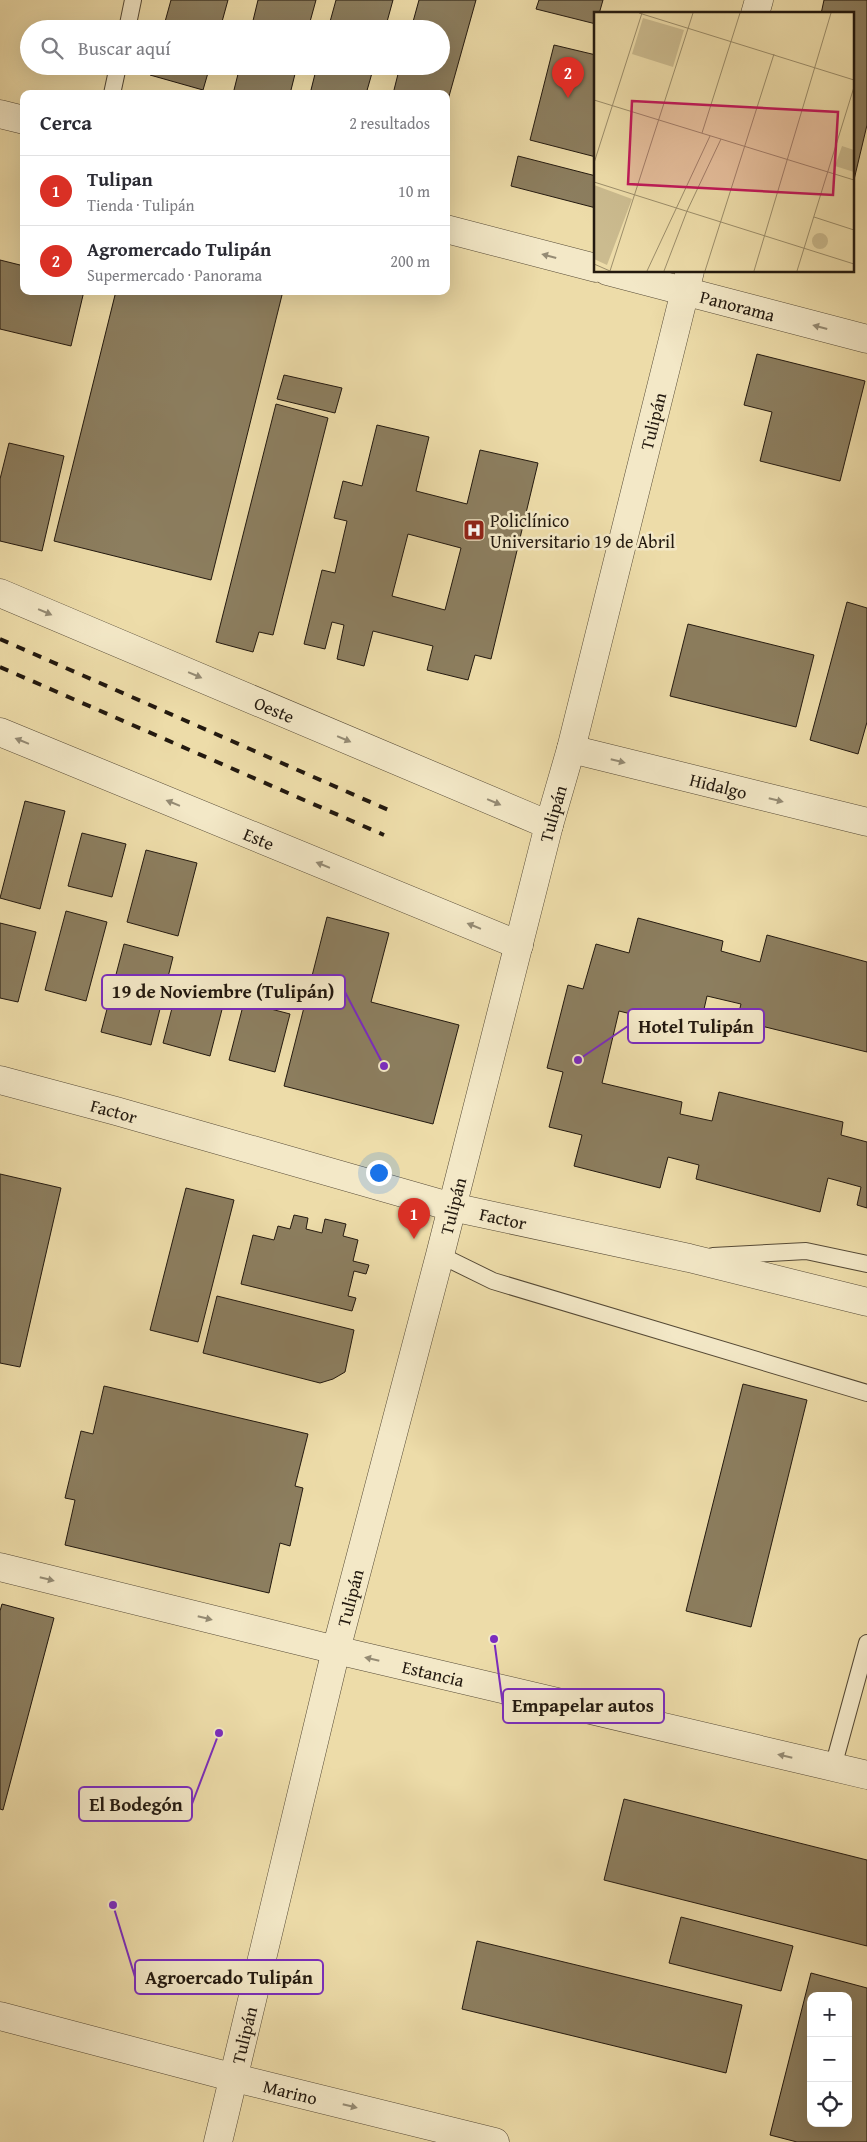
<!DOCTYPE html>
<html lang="es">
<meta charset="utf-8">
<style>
body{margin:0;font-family:"Gentium Book Plus",serif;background:#f7f7f7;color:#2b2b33}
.controls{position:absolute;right:15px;bottom:15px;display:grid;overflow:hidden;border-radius:10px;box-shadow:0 5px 20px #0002}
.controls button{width:45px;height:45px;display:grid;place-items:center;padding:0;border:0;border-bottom:1px solid #e1e1e2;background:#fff;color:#2b2b33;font:25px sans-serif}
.you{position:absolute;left:378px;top:1172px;width:18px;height:18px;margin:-12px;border:4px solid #fff;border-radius:50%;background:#1a73e8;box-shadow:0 0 0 8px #1a73e833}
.badge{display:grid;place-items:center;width:32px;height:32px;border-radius:50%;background:#d93025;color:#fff;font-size:16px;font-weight:700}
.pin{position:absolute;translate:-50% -41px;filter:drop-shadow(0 1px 2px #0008)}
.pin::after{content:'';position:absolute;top:26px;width:18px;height:15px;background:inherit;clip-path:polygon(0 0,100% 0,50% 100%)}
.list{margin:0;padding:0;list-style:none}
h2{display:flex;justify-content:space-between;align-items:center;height:65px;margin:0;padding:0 20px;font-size:21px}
h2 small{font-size:16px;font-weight:400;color:#7c7c81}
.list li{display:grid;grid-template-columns:32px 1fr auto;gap:15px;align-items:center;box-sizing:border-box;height:70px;padding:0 20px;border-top:1px solid #e1e1e2}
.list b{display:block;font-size:19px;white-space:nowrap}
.list p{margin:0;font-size:16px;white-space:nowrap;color:#7c7c81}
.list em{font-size:16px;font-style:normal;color:#7c7c81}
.icon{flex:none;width:28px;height:28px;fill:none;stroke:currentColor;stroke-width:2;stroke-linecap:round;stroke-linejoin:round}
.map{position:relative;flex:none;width:867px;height:2142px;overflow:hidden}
.search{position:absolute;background:#fff;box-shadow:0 5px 20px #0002;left:20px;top:20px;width:430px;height:55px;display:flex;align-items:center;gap:12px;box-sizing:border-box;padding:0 18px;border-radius:28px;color:#7c7c81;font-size:19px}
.panel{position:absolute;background:#fff;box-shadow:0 5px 20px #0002;left:20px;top:90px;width:430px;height:205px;border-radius:10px}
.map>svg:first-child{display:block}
</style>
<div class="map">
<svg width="867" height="2142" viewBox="0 0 867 2142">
<rect width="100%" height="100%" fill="#eddca9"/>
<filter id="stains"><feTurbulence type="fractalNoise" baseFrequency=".004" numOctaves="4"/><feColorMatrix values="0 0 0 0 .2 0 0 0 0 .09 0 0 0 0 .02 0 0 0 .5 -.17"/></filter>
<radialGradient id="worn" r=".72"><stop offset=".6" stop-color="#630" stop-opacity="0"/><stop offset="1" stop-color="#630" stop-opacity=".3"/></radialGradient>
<!-- building -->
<g fill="#8c7e5f" stroke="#23190f" fill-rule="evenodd">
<path d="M 171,0 L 228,0 L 220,29 L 163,29 Z"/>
<path d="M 258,0 L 316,0 L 308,29 L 251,29 Z"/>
<path d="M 336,0 L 393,0 L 385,29 L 328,29 Z"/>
<path d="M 419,0 L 476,0 L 446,107 L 446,94 L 393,94 L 400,66 L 441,66 L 441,29 L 411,29 Z"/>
<path d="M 539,0 L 603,0 L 599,14 L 596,14 L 596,24 L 536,9 Z"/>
<path d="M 824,0 L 867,0 L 867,125 L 853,184 L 853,14 L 821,14 Z"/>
<path d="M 554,45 L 596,55 L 596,157 L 530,140 Z"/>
<path d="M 153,66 L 210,66 L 203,90 L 150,75 Z"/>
<path d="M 240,66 L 297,66 L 290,94 L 233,94 Z"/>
<path d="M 317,66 L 374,66 L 366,94 L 310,94 Z"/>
<path d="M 518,156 L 596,176 L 596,208 L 511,186 Z"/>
<path d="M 0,260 L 24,266 L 24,291 L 84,291 L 71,346 L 0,329 Z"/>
<path d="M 116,291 L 283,291 L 211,580 L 54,541 Z"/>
<path d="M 757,354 L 865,381 L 840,481 L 760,461 L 772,412 L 744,405 Z"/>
<path d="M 284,375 L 342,388 L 335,413 L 277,399 Z"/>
<path d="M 276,404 L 328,418 L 273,635 L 259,632 L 253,652 L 216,642 Z"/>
<path d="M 377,425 L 429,437 L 416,491 L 467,504 L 480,450 L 538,463 L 491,659 L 475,655 L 468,680 L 427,670 L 433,646 L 373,631 L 364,666 L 337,659 L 344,625 L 332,622 L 325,649 L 304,644 L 322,570 L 335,573 L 347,521 L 334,518 L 343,481 L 362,486 ZM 408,534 L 461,548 L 445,610 L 392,596 Z"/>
<path d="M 9,443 L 64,456 L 42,551 L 0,541 L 0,479 Z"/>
<path d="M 847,602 L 867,608 L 867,722 L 858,754 L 810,740 Z"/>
<path d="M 688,624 L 814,655 L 796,727 L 670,696 Z"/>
<path d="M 25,801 L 65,811 L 40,909 L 0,898 Z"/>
<path d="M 82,833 L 126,844 L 112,897 L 68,886 Z"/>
<path d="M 146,850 L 197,863 L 178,936 L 127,922 Z"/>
<path d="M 66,911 L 107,922 L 86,1001 L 45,990 Z"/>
<path d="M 327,917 L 389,933 L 371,1002 L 459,1025 L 433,1124 L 284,1086 Z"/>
<path d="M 638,918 L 723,941 L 721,951 L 760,962 L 767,935 L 867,962 L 867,1052 L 737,1020 L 741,1004 L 707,996 L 699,1031 L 619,1011 L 602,1083 L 682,1102 L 680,1114 L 712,1121 L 719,1092 L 843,1122 L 841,1135 L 867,1142 L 867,1208 L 857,1205 L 861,1187 L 828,1178 L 820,1212 L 696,1179 L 699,1165 L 668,1157 L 660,1188 L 574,1166 L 582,1135 L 549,1127 L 563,1072 L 547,1068 L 568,985 L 583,989 L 596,944 L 629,953 Z"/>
<path d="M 0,923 L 36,932 L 18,1002 L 0,998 Z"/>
<path d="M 124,944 L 173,957 L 151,1045 L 101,1032 Z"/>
<path d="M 179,981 L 226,994 L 210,1056 L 163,1043 Z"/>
<path d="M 244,1002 L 290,1014 L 275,1072 L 229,1060 Z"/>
<path d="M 0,1174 L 61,1188 L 20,1367 L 0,1363 Z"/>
<path d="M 186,1188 L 234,1200 L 198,1342 L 150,1330 Z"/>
<path d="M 294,1215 L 308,1218 L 306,1229 L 322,1233 L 325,1219 L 346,1224 L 343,1236 L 358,1240 L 353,1261 L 369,1265 L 366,1274 L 354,1271 L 348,1296 L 356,1298 L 352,1311 L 241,1284 L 253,1235 L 274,1240 L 278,1226 L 290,1229 Z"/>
<path d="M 217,1296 L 354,1330 L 345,1372 L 333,1379 L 320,1383 L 203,1353 Z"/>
<path d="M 743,1384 L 807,1400 L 751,1627 L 686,1611 Z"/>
<path d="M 104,1386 L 308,1434 L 295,1486 L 303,1488 L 290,1546 L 280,1543 L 269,1593 L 65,1545 L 75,1500 L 65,1498 L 81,1431 L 93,1434 Z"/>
<path d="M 2,1604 L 54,1618 L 3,1810 L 0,1809 L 0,1611 Z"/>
<path d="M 624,1799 L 867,1860 L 867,1946 L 604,1880 Z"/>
<path d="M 681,1917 L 793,1946 L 781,1991 L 669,1963 Z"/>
<path d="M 477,1941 L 742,2005 L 726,2073 L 462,2009 Z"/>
<path d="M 811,1973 L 867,1988 L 867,2142 L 797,2142 L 770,2135 ZM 811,1996 L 848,1996 L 848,2123 L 811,2123 Z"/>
</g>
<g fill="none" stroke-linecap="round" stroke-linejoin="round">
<!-- service casing -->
<g stroke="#564a36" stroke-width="18">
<g id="service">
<path d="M 127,29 L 133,0"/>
<path d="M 112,94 L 118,66"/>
<path d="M 440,1255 L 493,1281 L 867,1393"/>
<path d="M 713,1256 L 806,1251 L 867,1264"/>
<path d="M 833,1767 L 867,1643"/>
</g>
</g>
<!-- minor casing -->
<g stroke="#564a36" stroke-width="29">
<g id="minor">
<path d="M 0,114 L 24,120"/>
<path d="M 446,229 L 596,268"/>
<path id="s1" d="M 607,271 L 867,339"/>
<path id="s2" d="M 0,593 L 549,825"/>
<path id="s3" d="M 0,732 L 519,945"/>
<path id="s4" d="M 571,749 L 867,822"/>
<path id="s5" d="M 0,1080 L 116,1111 L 452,1207 L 689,1258 L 867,1302"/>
<path id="s6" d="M 0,1567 L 336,1650 L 867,1775"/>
<path id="s7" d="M 0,2016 L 235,2078 L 495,2142"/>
</g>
</g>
<!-- tertiary casing -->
<g stroke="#564a36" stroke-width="29">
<g id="tertiary">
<path d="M 755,14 L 759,0"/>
<path id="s8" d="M 218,2142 L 336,1650 L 440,1255 L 549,825 L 571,749 L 690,271"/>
</g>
</g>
<!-- service -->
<use href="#service" stroke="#f3e8c7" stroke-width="16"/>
<!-- minor -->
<use href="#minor" stroke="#f3e8c7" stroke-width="28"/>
<!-- tertiary -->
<use href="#tertiary" stroke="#f3e8c7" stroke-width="28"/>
<!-- rail -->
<g stroke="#23190f" stroke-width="4" stroke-dasharray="9 9" stroke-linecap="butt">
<path d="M 0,639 L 393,812"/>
<path d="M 0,667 L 384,835"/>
</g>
</g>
<!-- one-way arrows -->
<defs><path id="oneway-solid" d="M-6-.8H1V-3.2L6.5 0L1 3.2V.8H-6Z" transform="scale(1.25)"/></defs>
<g fill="#958b74">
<use href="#oneway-solid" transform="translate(549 256) rotate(-165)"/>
<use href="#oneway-solid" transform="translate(820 327) rotate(-165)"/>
<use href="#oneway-solid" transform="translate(45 612) rotate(23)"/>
<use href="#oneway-solid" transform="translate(195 675) rotate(23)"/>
<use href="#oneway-solid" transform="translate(344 739) rotate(23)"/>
<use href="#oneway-solid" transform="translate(22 741) rotate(-158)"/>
<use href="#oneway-solid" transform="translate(618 761) rotate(14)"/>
<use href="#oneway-solid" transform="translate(776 800) rotate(14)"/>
<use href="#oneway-solid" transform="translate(494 802) rotate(23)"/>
<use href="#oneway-solid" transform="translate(173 803) rotate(-158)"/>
<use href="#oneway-solid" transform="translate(323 865) rotate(-158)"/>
<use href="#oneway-solid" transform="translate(474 926) rotate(-158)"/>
<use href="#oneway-solid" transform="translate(47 1579) rotate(14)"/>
<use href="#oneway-solid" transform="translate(205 1618) rotate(14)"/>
<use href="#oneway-solid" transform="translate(372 1659) rotate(-167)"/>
<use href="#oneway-solid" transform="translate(785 1756) rotate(-167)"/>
<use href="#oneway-solid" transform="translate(350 2106) rotate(14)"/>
</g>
<!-- icons -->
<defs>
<g id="hospital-square" transform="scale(1.125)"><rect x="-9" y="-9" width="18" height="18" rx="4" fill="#8f2418" stroke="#f3e8c7"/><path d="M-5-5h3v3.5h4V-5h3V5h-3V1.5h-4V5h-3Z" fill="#fff"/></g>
</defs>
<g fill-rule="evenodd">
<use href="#hospital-square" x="474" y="530"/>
</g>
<g text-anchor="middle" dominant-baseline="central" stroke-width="5" stroke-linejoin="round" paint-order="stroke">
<!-- street labels -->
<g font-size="18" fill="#23190f" stroke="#f3e8c7">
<text stroke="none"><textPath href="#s1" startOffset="135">Panorama</textPath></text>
<text stroke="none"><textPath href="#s8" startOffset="1775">Tulipán</textPath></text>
<text stroke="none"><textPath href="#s2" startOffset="298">Oeste</textPath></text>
<text stroke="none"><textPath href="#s4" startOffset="152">Hidalgo</textPath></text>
<text stroke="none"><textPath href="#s8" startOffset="1370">Tulipán</textPath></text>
<text stroke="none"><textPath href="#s3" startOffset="280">Este</textPath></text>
<text stroke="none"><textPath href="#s5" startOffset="118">Factor</textPath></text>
<text stroke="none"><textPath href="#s8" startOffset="965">Tulipán</textPath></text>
<text stroke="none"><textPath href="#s5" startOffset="522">Factor</textPath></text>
<text stroke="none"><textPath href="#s8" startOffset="560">Tulipán</textPath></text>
<text stroke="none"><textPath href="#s6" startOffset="446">Estancia</textPath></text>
<text stroke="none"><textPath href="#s8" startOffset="110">Tulipán</textPath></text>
<text stroke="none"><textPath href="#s7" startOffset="300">Marino</textPath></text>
</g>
<!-- poi labels -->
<g font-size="18" fill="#23190f" stroke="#f3e8c7" text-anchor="start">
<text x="490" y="520">Policlínico<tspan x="490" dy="21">Universitario 19 de Abril</tspan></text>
</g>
</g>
<!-- overview -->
<g transform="translate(594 12)">
<rect width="260" height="260" fill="#eddca9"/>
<path d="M 49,6 L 90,18 L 79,55 L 38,42 ZM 248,134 L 260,138 L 260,160 L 241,154 ZM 0,173 L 38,187 L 13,253 L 0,247 ZM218 229a8 8 0 1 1 16 0a8 8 0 1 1-16 0Z" fill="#cbbb8f"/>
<path fill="none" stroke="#9c8e6b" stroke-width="1" d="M 45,1 L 260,68M 0,88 L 260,168M 108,121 L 146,1M 0,151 L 48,1M 0,170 L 260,252M 220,205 L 260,218M 0,252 L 16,259M 16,259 L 99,1M 53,259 L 116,124M 70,259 L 93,199 L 127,127M 111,259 L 180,42M 160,259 L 237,1M 203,259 L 260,75"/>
<path fill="#c2185b" fill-opacity="0.15" stroke="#c2185b" stroke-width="2.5" d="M 38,89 L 244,100 L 239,183 L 34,172 Z"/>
<rect width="260" height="260" fill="none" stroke="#23190f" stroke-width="2.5"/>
</g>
<!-- callouts -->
<path fill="none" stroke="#7b2cbf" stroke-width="2" d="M384 1066L345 992M578 1060L628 1026M494 1639L503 1706M219 1733L192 1804M113 1905L135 1977"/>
<g fill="#7b2cbf" stroke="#f3e8c7" stroke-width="2">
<circle cx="384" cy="1066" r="5"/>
<circle cx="578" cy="1060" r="5"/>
<circle cx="494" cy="1639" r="5"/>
<circle cx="219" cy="1733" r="5"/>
<circle cx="113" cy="1905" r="5"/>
</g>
<g fill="#f3e8c7" stroke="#7b2cbf" stroke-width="2">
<rect x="102" y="975" width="243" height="34" rx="5"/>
<rect x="628" y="1009" width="136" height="34" rx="5"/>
<rect x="503" y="1689" width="161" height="34" rx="5"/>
<rect x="79" y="1787" width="113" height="34" rx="5"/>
<rect x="135" y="1960" width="188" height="34" rx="5"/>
</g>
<g font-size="19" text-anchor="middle" font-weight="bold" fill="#23190f">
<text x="223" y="998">19 de Noviembre (Tulipán)</text>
<text x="696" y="1033">Hotel Tulipán</text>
<text x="583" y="1712">Empapelar autos</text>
<text x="136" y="1811">El Bodegón</text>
<text x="229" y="1984">Agroercado Tulipán</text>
</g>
<rect width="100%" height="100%" filter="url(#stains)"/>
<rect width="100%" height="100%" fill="url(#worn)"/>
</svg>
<div class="controls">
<button>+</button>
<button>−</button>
<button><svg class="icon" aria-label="locate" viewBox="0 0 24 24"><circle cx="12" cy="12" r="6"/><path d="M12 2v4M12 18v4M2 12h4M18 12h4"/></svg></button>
</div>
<div class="you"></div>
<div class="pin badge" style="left:414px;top:1239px">1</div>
<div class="pin badge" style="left:568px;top:98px">2</div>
<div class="search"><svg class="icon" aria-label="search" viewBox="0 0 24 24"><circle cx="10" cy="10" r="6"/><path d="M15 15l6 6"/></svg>Buscar aquí</div>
<section class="panel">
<h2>Cerca<small>2 resultados</small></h2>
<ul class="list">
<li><span class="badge">1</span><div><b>Tulipan</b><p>Tienda · Tulipán</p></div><em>10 m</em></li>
<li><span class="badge">2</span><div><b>Agromercado Tulipán</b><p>Supermercado · Panorama</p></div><em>200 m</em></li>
</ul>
</section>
</div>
